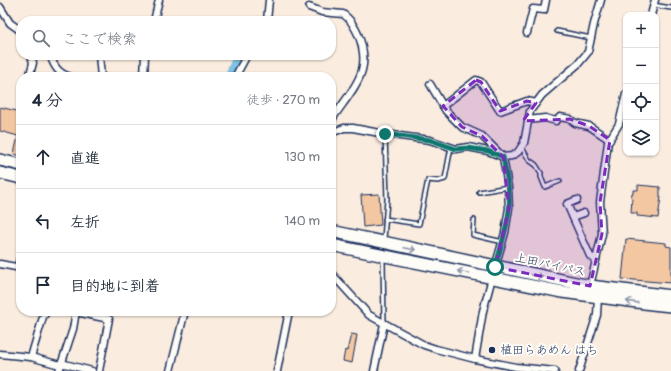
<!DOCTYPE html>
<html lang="ja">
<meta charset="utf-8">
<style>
body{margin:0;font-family:Pangolin,"Klee One",sans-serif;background:#f2f2f3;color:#1f2937}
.controls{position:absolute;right:12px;top:12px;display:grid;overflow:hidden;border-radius:8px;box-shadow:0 1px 3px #0004}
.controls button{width:36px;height:36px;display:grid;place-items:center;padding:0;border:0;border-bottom:1px solid #e0e1e3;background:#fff;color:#1f2937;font:20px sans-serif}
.stop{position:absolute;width:12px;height:12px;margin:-9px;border:3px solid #0f766e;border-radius:50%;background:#fff}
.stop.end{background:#0f766e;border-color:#fff;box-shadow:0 1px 4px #0008}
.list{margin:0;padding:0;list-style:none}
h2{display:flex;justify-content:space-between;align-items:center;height:52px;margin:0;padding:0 16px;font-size:17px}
h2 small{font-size:13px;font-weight:400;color:#747a83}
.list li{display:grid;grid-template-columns:26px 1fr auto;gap:12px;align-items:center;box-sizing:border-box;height:64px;padding:0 16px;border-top:1px solid #e0e1e3}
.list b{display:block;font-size:15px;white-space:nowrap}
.list em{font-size:13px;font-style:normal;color:#747a83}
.icon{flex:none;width:22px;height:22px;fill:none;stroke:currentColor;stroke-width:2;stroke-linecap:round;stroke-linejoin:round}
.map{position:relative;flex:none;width:671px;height:371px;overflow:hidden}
.search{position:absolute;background:#fff;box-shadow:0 1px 3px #0004;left:16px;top:16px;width:320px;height:44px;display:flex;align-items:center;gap:10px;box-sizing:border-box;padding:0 14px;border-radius:16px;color:#747a83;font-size:15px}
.panel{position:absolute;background:#fff;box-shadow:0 1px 3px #0004;left:16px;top:72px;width:320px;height:244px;border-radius:16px}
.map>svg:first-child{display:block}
</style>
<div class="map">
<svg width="671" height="371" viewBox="0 0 671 371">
<rect width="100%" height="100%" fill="#faecde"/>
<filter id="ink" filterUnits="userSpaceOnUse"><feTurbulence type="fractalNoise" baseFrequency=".025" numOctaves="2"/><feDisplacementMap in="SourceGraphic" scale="8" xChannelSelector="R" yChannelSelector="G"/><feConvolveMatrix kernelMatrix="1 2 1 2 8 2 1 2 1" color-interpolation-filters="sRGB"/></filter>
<g filter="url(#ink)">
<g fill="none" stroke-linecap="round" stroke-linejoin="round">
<!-- river -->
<path stroke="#82c2e2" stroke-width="10" d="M 230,77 L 234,66 L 240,55"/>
</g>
<!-- building -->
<g fill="#f2c7a2" stroke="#1b2f5e">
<path d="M 0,107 L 21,112 L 21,156 L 14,154 L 18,136 L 0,131 Z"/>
<path d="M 638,185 L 660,187 L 660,197 L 661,197 L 658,218 L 637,216 L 637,213 L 631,213 L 632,198 L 631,197 L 631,194 L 633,194 L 633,190 L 638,190 Z"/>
<path d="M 379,194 L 381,225 L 363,227 L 361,195 Z"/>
<path d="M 626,239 L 666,243 L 666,246 L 671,247 L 671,283 L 622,279 Z"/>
<path d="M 351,334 L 357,335 L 352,363 L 343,361 L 345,350 L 347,351 Z"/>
</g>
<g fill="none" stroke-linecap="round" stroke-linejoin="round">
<!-- lane casing -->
<g stroke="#1b2f5e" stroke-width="6">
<g id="lane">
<path d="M 653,5 L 671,8"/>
<path d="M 557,31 L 591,38"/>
<path d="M 521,146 L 529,160 L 536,165 L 541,173 L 541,177 L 545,187 L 560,181"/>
<path d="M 479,192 L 508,187"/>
<path d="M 385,219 L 419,224 L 428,180 L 438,181 L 445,179 L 451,147"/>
<path d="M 474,220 L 473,235 L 503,242"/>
<path d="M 384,239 L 387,200 L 385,134"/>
<path d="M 383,261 L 384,323"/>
</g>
</g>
<!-- street casing -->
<g stroke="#1b2f5e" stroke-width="9">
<g id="street">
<path d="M 0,7 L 10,23 L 21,31"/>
<path d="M 309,7 L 322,12 L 343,14 C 347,17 351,21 353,25 C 361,37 366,56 362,70 C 358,86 342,104 333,118 L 331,123"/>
<path d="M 651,15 L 655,0"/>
<path d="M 154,21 L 159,0"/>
<path d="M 267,21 L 269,0"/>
<path d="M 527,33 L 533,9 L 544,10 L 546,0"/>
<path d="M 50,55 C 54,66 58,74 71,77"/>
<path d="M 99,55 L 101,77"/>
<path d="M 31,77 L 30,74 L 33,63 L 31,55"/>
<path d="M 144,77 L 145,55"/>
<path d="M 235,77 L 247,55"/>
<path d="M 430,84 L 446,111 L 462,127 L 482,136 L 503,157 L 508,187 L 509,208 L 505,233 L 495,267"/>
<path d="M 443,106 L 476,80 L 481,82 L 500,111 L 527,101 L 536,103"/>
<path d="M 528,120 L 545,118 L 556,121 L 560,117 L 570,119 L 575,123 L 589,126 L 610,140"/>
<path d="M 331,133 L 344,128 L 353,128 L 385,134 L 430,140 L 456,149 L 468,147 L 488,151 L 503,157 L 512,156 L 518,152 L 524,143 L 530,111 L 542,95 L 578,64 L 588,52 L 594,24 L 601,0"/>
<path d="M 577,200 L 567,204 L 590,256 L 596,260"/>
<path d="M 573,217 L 584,213"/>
<path d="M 0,264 L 21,268"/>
<path d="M 18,268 L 21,253"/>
<path d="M 331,273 L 369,315 L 424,345 L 436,349 L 475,359 L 516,367 L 555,371"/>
<path d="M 590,286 L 602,234 L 600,202 L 608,142 L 619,124 L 626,94"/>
<path d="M 76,312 L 109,319 L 99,371"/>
<path d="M 0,354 L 31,357 L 60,365"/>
<path d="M 31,357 L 43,317 L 47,311"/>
<path d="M 475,359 L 483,311 L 492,278"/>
<path d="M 61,363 L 92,371"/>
<path d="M 59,371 L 73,329 L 76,311"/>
<path d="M 170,371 L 185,311"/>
<path d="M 277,371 L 289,311"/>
<path d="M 374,371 L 384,324"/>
<path d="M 579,371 L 597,315 L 598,297"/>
</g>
</g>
<!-- highway casing -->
<g stroke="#1b2f5e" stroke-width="14">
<g id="highway">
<path d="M 0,160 L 21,165"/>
<path d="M 0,173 L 21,178"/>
<path d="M 331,231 L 590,286 L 671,296"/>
<path d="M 331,245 L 562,292 L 652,304 L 671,306"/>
</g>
</g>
<!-- lane -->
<use href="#lane" stroke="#fdfcf7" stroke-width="3"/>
<!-- street -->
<use href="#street" stroke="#fdfcf7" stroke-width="6"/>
<!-- highway -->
<use href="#highway" stroke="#fdfcf7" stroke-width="11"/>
</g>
<!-- one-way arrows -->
<defs><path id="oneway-shaft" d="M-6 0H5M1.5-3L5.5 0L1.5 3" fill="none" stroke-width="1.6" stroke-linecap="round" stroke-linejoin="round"/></defs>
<g stroke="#8c96aa">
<use href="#oneway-shaft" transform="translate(410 249) rotate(12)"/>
<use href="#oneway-shaft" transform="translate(463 272) rotate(-168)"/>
<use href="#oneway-shaft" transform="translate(537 276) rotate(12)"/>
<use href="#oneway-shaft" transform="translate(632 302) rotate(-172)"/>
</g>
</g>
<g fill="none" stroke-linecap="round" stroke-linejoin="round" filter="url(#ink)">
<!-- route -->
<path stroke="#0f766e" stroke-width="5" d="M 385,134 L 430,140 L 456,149 L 468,148 L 488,151 L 503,157 C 506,174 511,192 509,210 C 507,229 501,248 495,267"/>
</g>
<!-- marked area -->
<path fill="#7b2cbf" fill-opacity="0.2" stroke="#7b2cbf" stroke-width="3" stroke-dasharray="8 5" stroke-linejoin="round" d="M 476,80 L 481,82 L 500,111 L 527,101 L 536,103 L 523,121 L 570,119 L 589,126 L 610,140 L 600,202 L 602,234 L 590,286 L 495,267 L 509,208 L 503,157 L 482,136 L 462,127 L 443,106 Z"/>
<!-- markers -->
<circle fill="#1b2f5e" stroke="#fdfcf7" stroke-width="1.5" cx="492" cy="350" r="4"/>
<g text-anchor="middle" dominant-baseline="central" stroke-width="4" stroke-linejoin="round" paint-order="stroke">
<!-- street labels -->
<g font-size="12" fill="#1b2f5e" stroke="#fdfcf7">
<text transform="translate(550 265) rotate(12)">上田バイパス</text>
</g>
<!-- poi labels -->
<g font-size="12" fill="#1b2f5e" stroke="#fdfcf7" text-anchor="start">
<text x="500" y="350">植田らあめん はち</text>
</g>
</g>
</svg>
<div class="controls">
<button>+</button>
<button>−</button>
<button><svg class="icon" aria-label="locate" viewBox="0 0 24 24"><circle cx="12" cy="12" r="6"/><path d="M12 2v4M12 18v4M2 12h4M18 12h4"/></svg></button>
<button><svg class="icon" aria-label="layers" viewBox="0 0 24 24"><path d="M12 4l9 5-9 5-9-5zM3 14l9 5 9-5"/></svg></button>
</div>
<div class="stop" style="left:495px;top:267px"></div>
<div class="stop end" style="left:385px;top:134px"></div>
<div class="search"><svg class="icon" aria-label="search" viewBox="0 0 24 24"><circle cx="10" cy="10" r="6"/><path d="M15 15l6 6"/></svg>ここで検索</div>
<section class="panel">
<h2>4 分<small>徒歩 · 270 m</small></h2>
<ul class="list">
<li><svg class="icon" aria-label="ahead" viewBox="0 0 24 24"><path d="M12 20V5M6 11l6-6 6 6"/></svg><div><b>直進</b></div><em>130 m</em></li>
<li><svg class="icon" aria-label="left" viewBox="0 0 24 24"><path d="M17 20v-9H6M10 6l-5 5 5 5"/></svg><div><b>左折</b></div><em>140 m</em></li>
<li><svg class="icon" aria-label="arrive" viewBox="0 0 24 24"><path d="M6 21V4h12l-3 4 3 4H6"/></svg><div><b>目的地に到着</b></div></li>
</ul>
</section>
</div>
